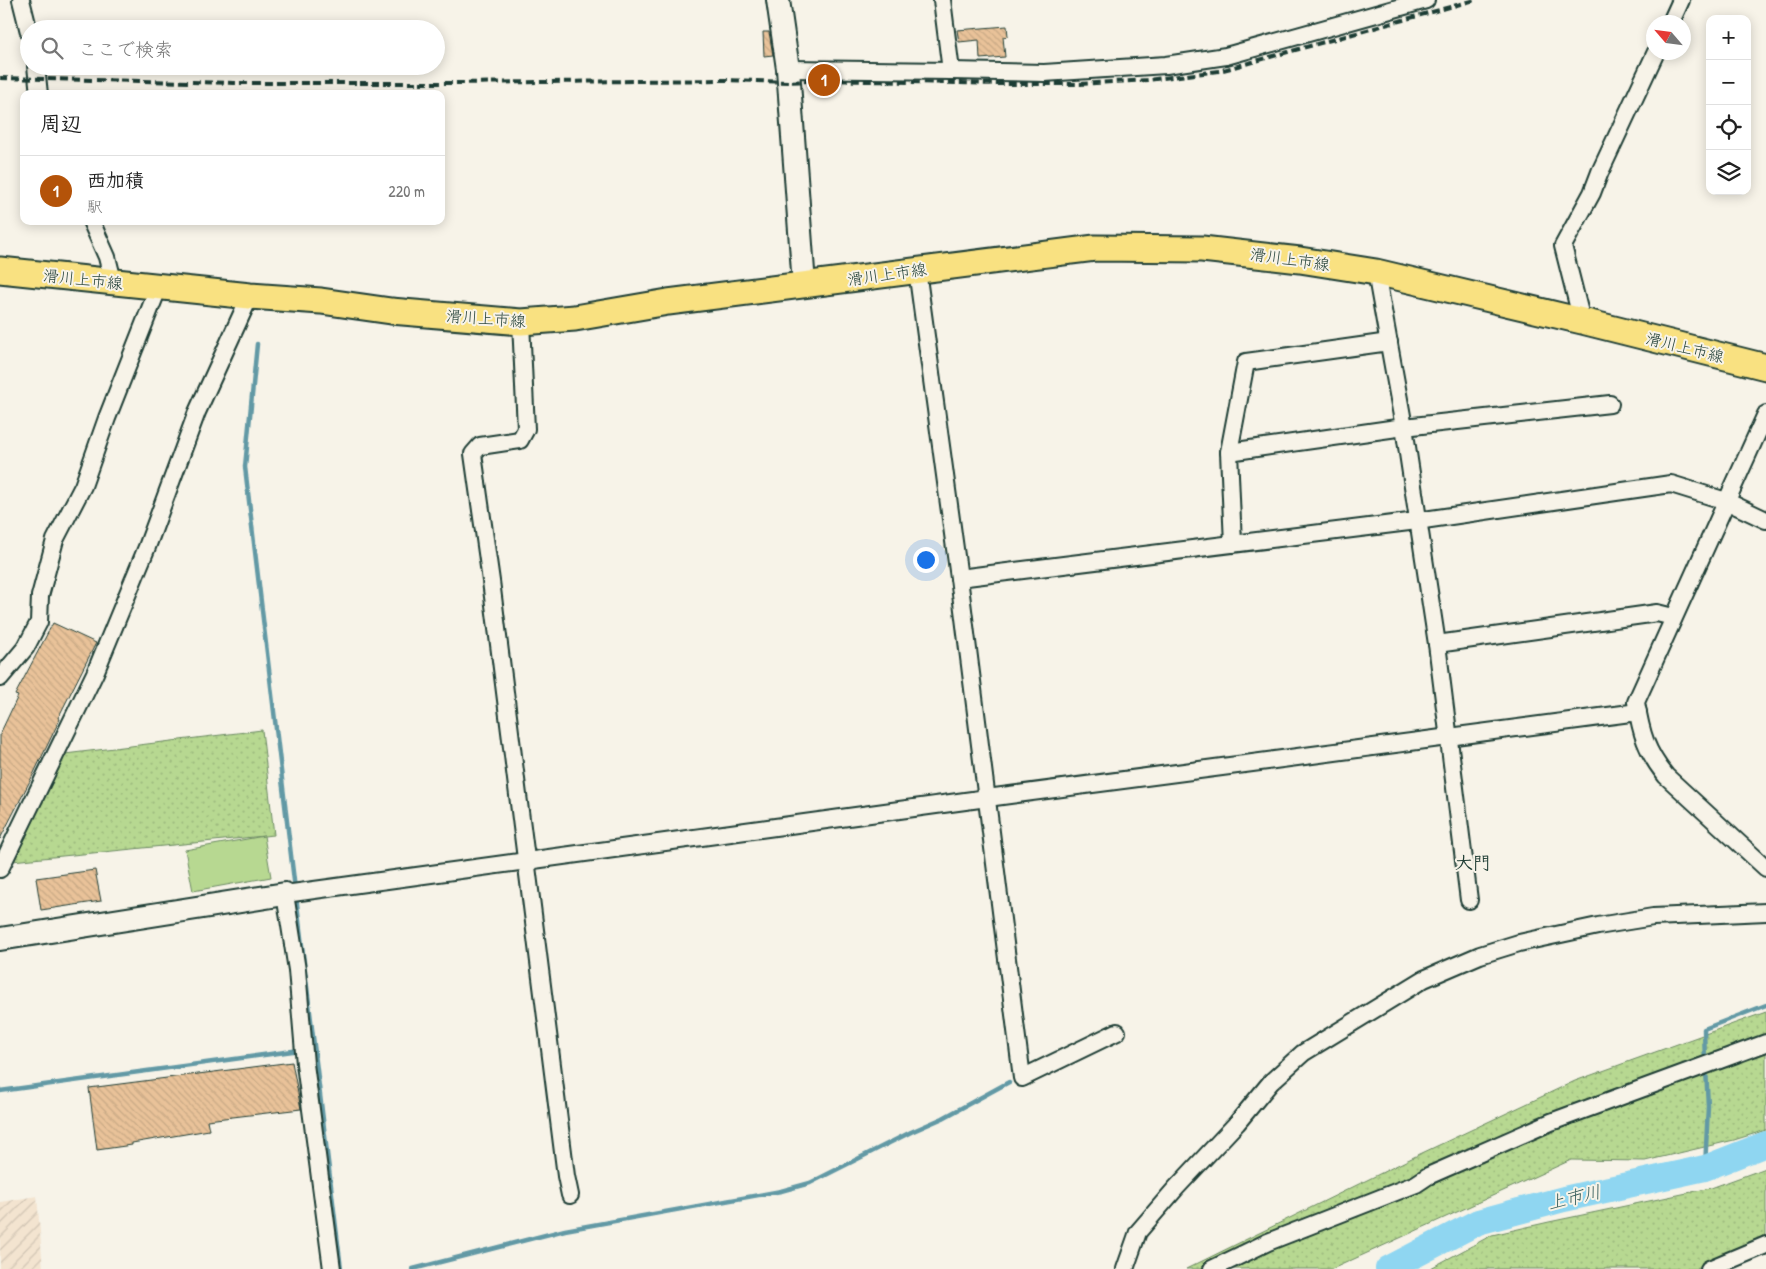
<!DOCTYPE html>
<html lang="ja">
<meta charset="utf-8">
<style>
body{margin:0;font-family:"Patrick Hand","Klee One",sans-serif;background:#f6f6f6;color:#222}
.controls{position:absolute;right:15px;top:15px;display:grid;overflow:hidden;border-radius:10px;box-shadow:0 2px 12px #0003}
.controls button{width:45px;height:45px;display:grid;place-items:center;padding:0;border:0;border-bottom:1px solid #e0e0e0;background:#fff;color:#222;font:25px sans-serif}
.compass{position:absolute;left:1646px;top:15px;width:45px;height:45px;border-radius:50%;background:#fff;box-shadow:0 2px 12px #0003;rotate:298deg}
.you{position:absolute;left:925px;top:559px;width:18px;height:18px;margin:-12px;border:4px solid #fff;border-radius:50%;background:#1a73e8;box-shadow:0 0 0 8px #1a73e833}
.badge{display:grid;place-items:center;width:32px;height:32px;border-radius:50%;background:#b45309;color:#fff;font-size:16px;font-weight:700}
.pin{position:absolute;translate:-50% -50%;border:2px solid #fff;box-shadow:0 1px 5px #0006}
.list{margin:0;padding:0;list-style:none}
h2{display:flex;justify-content:space-between;align-items:center;height:65px;margin:0;padding:0 20px;font-size:21px}
h2 small{font-size:16px;font-weight:400;color:#767676}
.list li{display:grid;grid-template-columns:32px 1fr auto;gap:15px;align-items:center;box-sizing:border-box;height:70px;padding:0 20px;border-top:1px solid #e0e0e0}
.list b{display:block;font-size:19px;white-space:nowrap}
.list p{margin:0;font-size:16px;white-space:nowrap;color:#767676}
.list em{font-size:16px;font-style:normal;color:#767676}
.icon{flex:none;width:28px;height:28px;fill:none;stroke:currentColor;stroke-width:2;stroke-linecap:round;stroke-linejoin:round}
.map{position:relative;flex:none;width:1766px;height:1269px;overflow:hidden}
.search{position:absolute;background:#fff;box-shadow:0 2px 12px #0003;left:20px;top:20px;width:425px;height:55px;display:flex;align-items:center;gap:12px;box-sizing:border-box;padding:0 18px;border-radius:28px;color:#767676;font-size:19px}
.panel{position:absolute;background:#fff;box-shadow:0 2px 12px #0003;left:20px;top:90px;width:425px;height:135px;border-radius:10px}
.map>svg:first-child{display:block}
</style>
<div class="map">
<svg width="1766" height="1269" viewBox="0 0 1766 1269">
<defs>
<pattern id="industrial-furrows" width="10" height="10" patternUnits="userSpaceOnUse" patternTransform="scale(1.25)"><rect width="10" height="10" fill="#f3e4d0"/><path d="M-1 1l2-2M0 10L10 0M9 11l2-2" fill="none" stroke="#d0c4b3"/></pattern>
<pattern id="grass-dots" width="8" height="8" patternUnits="userSpaceOnUse" patternTransform="scale(1.25)"><rect width="8" height="8" fill="#b7d891"/><path d="M2 2h.1M6 6h.1" fill="none" stroke="#9dba7e" stroke-width="1.8" stroke-linecap="round"/></pattern>
<pattern id="building-back-hatch" width="6" height="6" patternUnits="userSpaceOnUse" patternTransform="scale(1.25)"><rect width="6" height="6" fill="#e9c299"/><path d="M-1 5l2 2M0 0l6 6M5-1l2 2" fill="none" stroke="#c7a884"/></pattern>
</defs>
<rect width="100%" height="100%" fill="#f7f3e8"/>
<filter id="ink" filterUnits="userSpaceOnUse"><feTurbulence type="fractalNoise" baseFrequency=".02" numOctaves="2"/><feDisplacementMap in="SourceGraphic" scale="10" xChannelSelector="R" yChannelSelector="G"/><feConvolveMatrix kernelMatrix="1 2 1 2 8 2 1 2 1" color-interpolation-filters="sRGB"/></filter>
<g filter="url(#ink)">
<!-- industrial -->
<path fill="url(#industrial-furrows)" d="M 37,1196 L 43,1269 L 0,1269 L 0,1202 Z"/>
<!-- grass -->
<g fill="url(#grass-dots)" stroke="#6b8a62">
<path d="M 262,730 L 274,835 L 12,861 L 65,754 Z"/>
<path d="M 1766,1012 L 1766,1130 L 1734,1140 L 1645,1161 L 1571,1160 L 1332,1269 L 1186,1269 L 1420,1154 L 1575,1081 Z"/>
<path d="M 1766,1168 L 1766,1236 L 1695,1269 L 1429,1269 L 1492,1235 L 1549,1222 L 1711,1188 Z"/>
</g>
<!-- garden -->
<path fill="#b7d891" stroke="#6b8a62" d="M 264,836 L 271,877 L 193,891 L 185,850 Z"/>
<g fill="none" stroke-linecap="round" stroke-linejoin="round">
<!-- stream -->
<g stroke="#6299a5" stroke-width="4.5">
<path d="M 257,344 L 245,467 L 295,889"/>
<path d="M 296,896 L 341,1269"/>
<path d="M 1705,1061 L 1704,1029 L 1766,1005"/>
<path d="M 0,1091 L 300,1050"/>
<path d="M 1705,1168 L 1708,1106 L 1706,1069"/>
<path d="M 413,1269 L 565,1230 L 781,1191 L 810,1183 L 911,1132 L 943,1118 L 1009,1082"/>
</g>
<!-- river -->
<path stroke="#8fd6f1" stroke-width="26" d="M 1388,1269 L 1478,1222 L 1564,1199 L 1705,1168 L 1766,1144"/>
</g>
<!-- building -->
<g fill="url(#building-back-hatch)" stroke="#1f3d34">
<path d="M 1007,26 L 1008,36 L 1003,37 L 1005,57 L 980,59 L 979,40 L 959,42 L 957,30 Z"/>
<path d="M 763,32 L 769,32 L 773,55 L 764,56 Z"/>
<path d="M 53,623 L 96,643 L 58,718 L 60,719 L 33,775 L 0,839 L 0,734 L 18,696 L 15,695 Z"/>
<path d="M 95,870 L 101,901 L 41,910 L 36,878 Z"/>
<path d="M 292,1062 L 301,1109 L 207,1120 L 209,1130 L 132,1143 L 132,1145 L 97,1150 L 89,1088 Z"/>
</g>
<g fill="none" stroke-linecap="round" stroke-linejoin="round">
<!-- street casing -->
<g stroke="#1f3d34" stroke-width="20">
<g id="street">
<path d="M 21,0 L 29,32"/>
<path d="M 1671,22 L 1681,0"/>
<path d="M 36,66 L 39,94"/>
<path d="M 788,69 L 951,71 L 942,0"/>
<path d="M 951,71 L 1044,73 L 1166,65 L 1226,56 L 1426,0"/>
<path d="M 91,221 L 107,257 L 113,281"/>
<path d="M 917,270 L 959,578 L 1022,1078 L 1117,1032"/>
<path d="M 1376,272 L 1404,427 L 1437,644 L 1469,900"/>
<path d="M 1582,321 L 1563,246 L 1592,193 L 1600,172 L 1656,52"/>
<path d="M 521,322 L 526,429 L 520,440 L 480,446 L 473,454 L 491,581 L 566,1176 L 570,1195"/>
<path d="M 1766,414 L 1636,702 C 1641,733 1646,751 1666,776 L 1766,868"/>
<path d="M 1229,452 L 1404,427 L 1610,404"/>
<path d="M 1233,544 L 1229,452 L 1246,362 L 1389,342"/>
<path d="M 959,578 L 1417,521 L 1671,484 L 1726,501 L 1766,520"/>
<path d="M 1437,644 L 1657,613 L 1673,617"/>
<path d="M 0,678 L 26,647 L 39,622 L 40,596 L 55,540 L 83,486 L 107,418 L 159,286"/>
<path d="M 0,869 L 95,673 L 147,547 L 197,412 L 250,296"/>
<path d="M 332,1269 L 305,1064 L 297,970 L 285,894 L 987,798 L 1638,712"/>
<path d="M 1125,1269 L 1138,1232 L 1176,1188 L 1237,1123 L 1271,1082 L 1303,1053 L 1424,979 L 1480,955 L 1519,943 L 1598,926 L 1653,917 L 1766,912"/>
<path d="M 1212,1269 L 1268,1242 L 1416,1184 L 1428,1176 L 1551,1122 L 1766,1043"/>
<path d="M 1709,1269 L 1766,1245"/>
</g>
</g>
<!-- secondary casing -->
<g stroke="#1f3d34" stroke-width="26">
<g id="secondary">
<path d="M 778,0 L 788,69 L 804,285"/>
<path d="M 0,939 L 285,894"/>
</g>
</g>
<!-- primary casing -->
<g stroke="#1f3d34" stroke-width="29">
<path id="primary" d="M 0,270 L 250,296 L 321,301 L 391,311 L 521,322 L 575,318 L 668,302 L 1095,248 L 1202,249 L 1300,260 L 1376,272 L 1582,321 L 1766,367"/>
</g>
<!-- street -->
<use href="#street" stroke="#f7f3e8" stroke-width="16"/>
<!-- secondary -->
<use href="#secondary" stroke="#f7f3e8" stroke-width="22"/>
<!-- primary -->
<use href="#primary" stroke="#f9e181" stroke-width="25"/>
<!-- rail -->
<path stroke="#1f3d34" stroke-width="4" stroke-dasharray="8 4" stroke-linecap="butt" d="M 0,78 L 234,83 L 453,83 L 727,80 L 789,82 L 824,80 L 1000,84 L 1080,84 L 1147,80 L 1220,71 L 1475,0"/>
</g>
</g>
<g text-anchor="middle" dominant-baseline="central" stroke-width="4" stroke-linejoin="round" paint-order="stroke">
<!-- street labels -->
<g font-size="16" fill="#1f3d34" stroke="#f7f3e8">
<text transform="translate(1290 259) rotate(8)">滑川上市線</text>
<text transform="translate(887 274) rotate(-8)">滑川上市線</text>
<text transform="translate(83 279) rotate(6)">滑川上市線</text>
<text transform="translate(486 318) rotate(4)">滑川上市線</text>
<text transform="translate(1685 347) rotate(14)">滑川上市線</text>
</g>
<!-- neighbourhood labels -->
<g font-size="18" font-weight="bold" fill="#1f3d34" stroke="#f7f3e8">
<text x="1473" y="862">大門</text>
</g>
<!-- water labels -->
<g font-size="18" font-style="italic" fill="#355c5a" stroke="#f7f3e8">
<text transform="translate(1574 1197) rotate(-13)">上市川</text>
</g>
</g>
</svg>
<div class="controls">
<button>+</button>
<button>−</button>
<button><svg class="icon" aria-label="locate" viewBox="0 0 24 24"><circle cx="12" cy="12" r="6"/><path d="M12 2v4M12 18v4M2 12h4M18 12h4"/></svg></button>
<button><svg class="icon" aria-label="layers" viewBox="0 0 24 24"><path d="M12 4l9 5-9 5-9-5zM3 14l9 5 9-5"/></svg></button>
</div>
<svg class="compass" viewBox="-18 -18 36 36"><path d="M0-13l5 13h-10z" fill="#e53935"/><path d="M0 13l5-13h-10z" fill="#767676"/></svg>
<div class="you"></div>
<div class="pin badge" style="left:824px;top:80px">1</div>
<div class="search"><svg class="icon" aria-label="search" viewBox="0 0 24 24"><circle cx="10" cy="10" r="6"/><path d="M15 15l6 6"/></svg>ここで検索</div>
<section class="panel">
<h2>周辺<small></small></h2>
<ul class="list">
<li><span class="badge">1</span><div><b>西加積</b><p>駅</p></div><em>220 m</em></li>
</ul>
</section>
</div>
